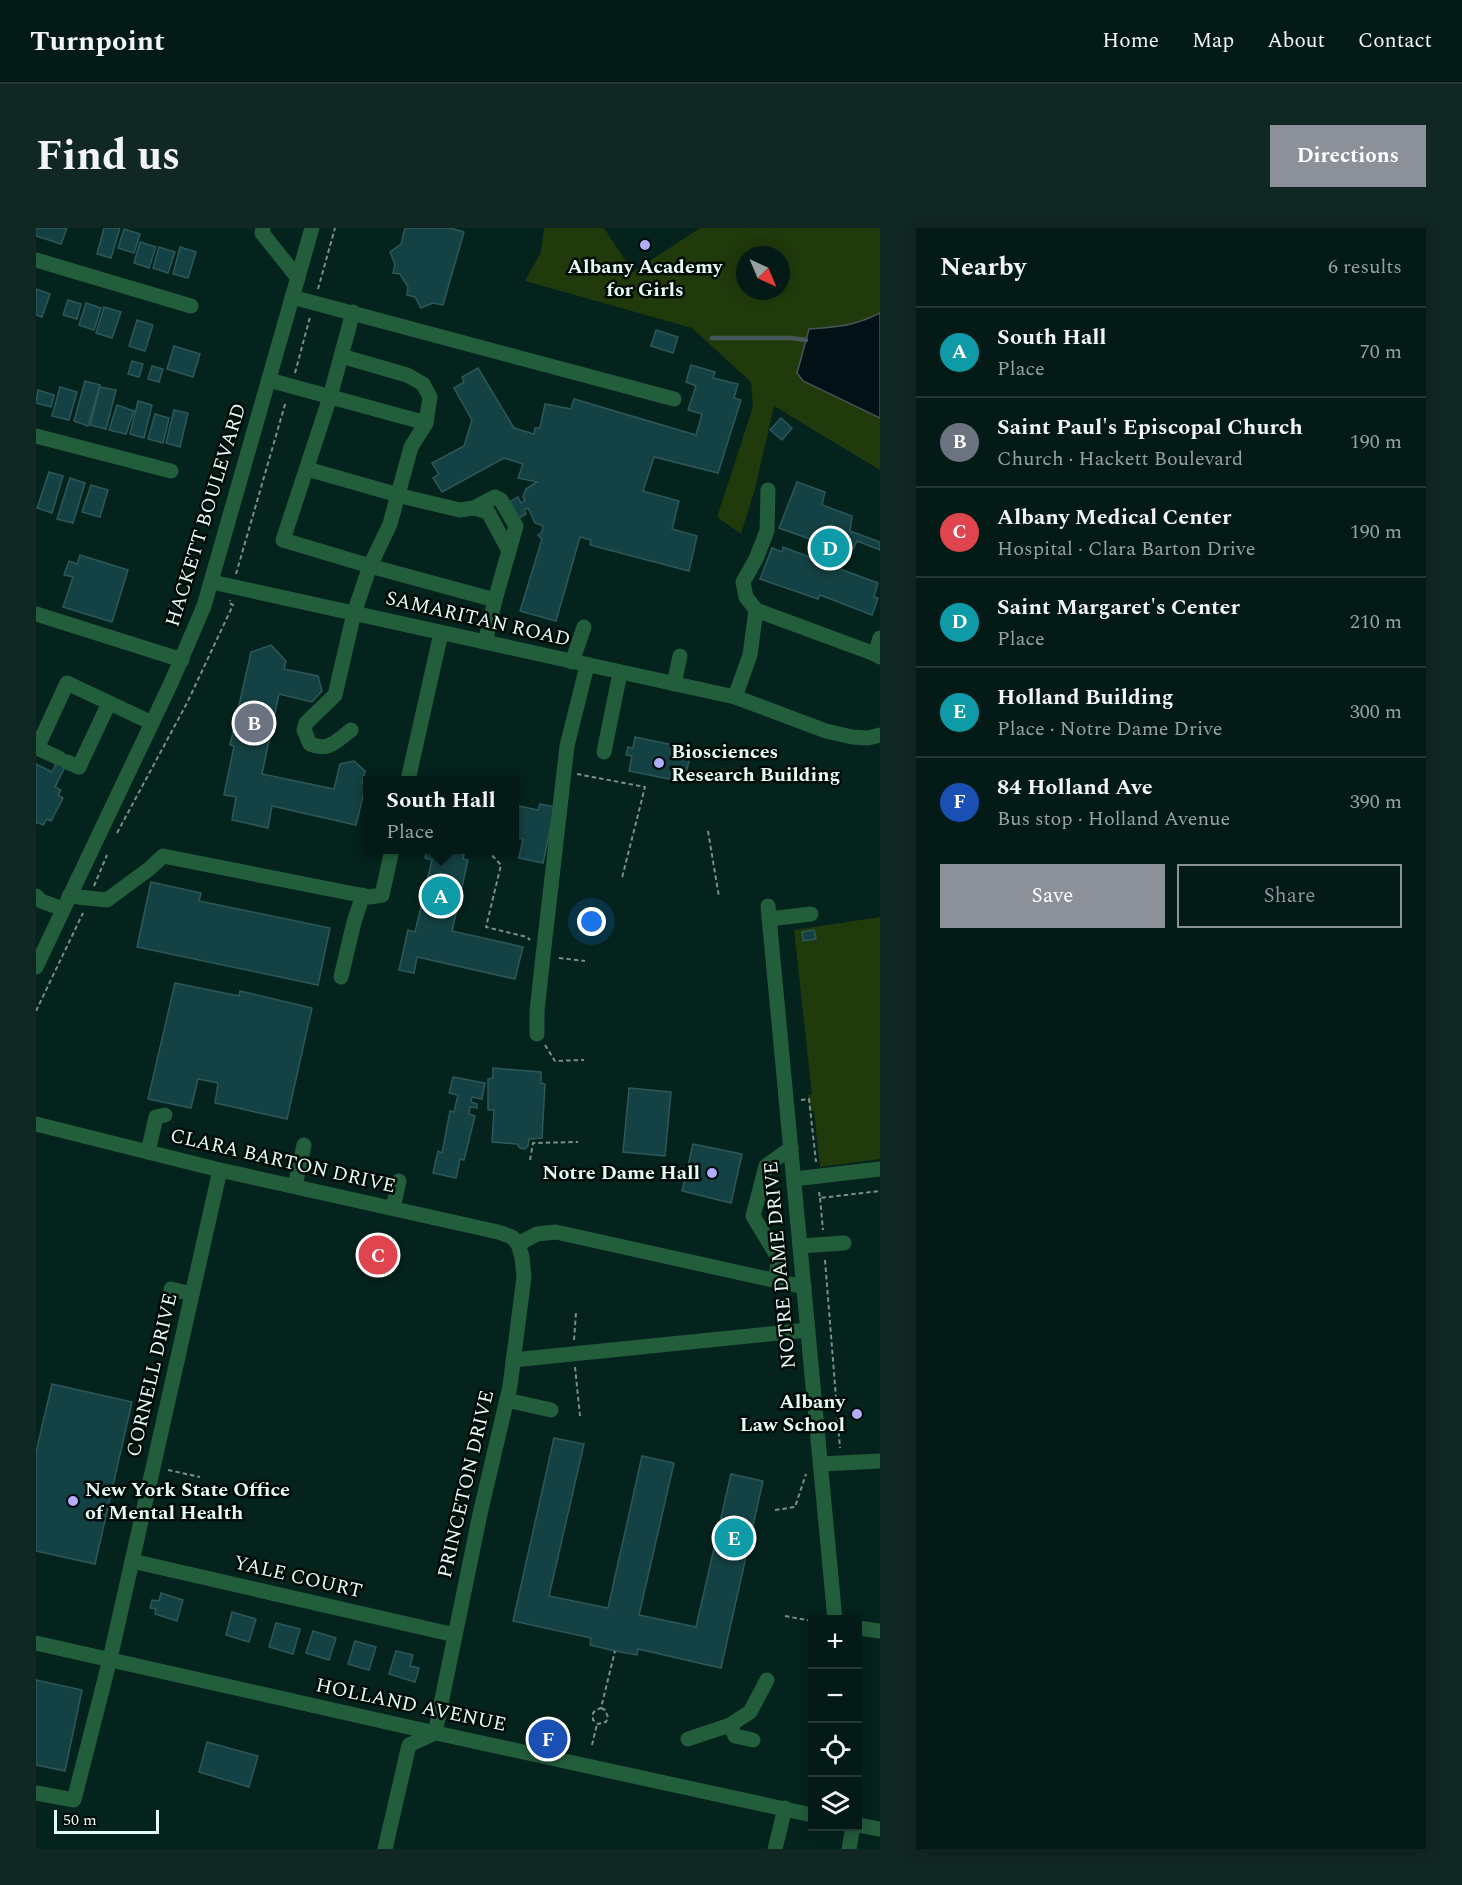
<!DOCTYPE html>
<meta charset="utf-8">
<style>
body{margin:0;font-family:Spectral,serif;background:#112723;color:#f1f3f6}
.controls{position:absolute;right:18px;bottom:18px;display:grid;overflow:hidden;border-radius:0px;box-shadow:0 3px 15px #0003}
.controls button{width:54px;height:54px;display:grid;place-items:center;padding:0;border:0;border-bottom:2px solid #243835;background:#031a16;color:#f1f3f6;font:30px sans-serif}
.compass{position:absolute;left:700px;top:18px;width:54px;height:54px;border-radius:50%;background:#031a16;box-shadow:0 3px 15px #0003;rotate:136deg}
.scale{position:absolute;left:18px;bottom:15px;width:105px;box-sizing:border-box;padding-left:6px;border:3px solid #e4faf4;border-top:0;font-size:16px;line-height:21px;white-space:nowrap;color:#e4faf4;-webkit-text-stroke:4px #000b08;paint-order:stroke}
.you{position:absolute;left:556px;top:694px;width:21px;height:21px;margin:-15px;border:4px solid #fff;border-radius:50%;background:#1a73e8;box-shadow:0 0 0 9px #1a73e833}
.badge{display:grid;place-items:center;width:39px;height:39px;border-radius:50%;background:#8c9099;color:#fff;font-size:20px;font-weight:700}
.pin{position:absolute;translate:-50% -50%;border:3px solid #fff;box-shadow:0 2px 6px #0006}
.popup{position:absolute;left:327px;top:548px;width:156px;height:78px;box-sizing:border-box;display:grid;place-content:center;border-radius:0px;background:#031a16;filter:drop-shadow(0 2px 4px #0005);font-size:20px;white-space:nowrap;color:#97a1a1}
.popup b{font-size:22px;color:#f1f3f6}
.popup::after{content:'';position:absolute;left:50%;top:100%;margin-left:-12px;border:12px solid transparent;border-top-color:#031a16}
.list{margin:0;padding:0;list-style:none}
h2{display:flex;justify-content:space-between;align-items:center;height:78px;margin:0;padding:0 24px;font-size:26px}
h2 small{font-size:20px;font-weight:400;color:#97a1a1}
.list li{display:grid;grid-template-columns:39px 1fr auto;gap:18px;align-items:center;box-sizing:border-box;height:90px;padding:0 24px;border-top:2px solid #243835}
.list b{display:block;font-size:22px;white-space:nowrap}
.list p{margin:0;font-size:20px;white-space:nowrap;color:#97a1a1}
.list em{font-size:20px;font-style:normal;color:#97a1a1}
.actions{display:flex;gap:12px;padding:18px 24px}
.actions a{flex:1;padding:14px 0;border:2px solid #8c9099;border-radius:0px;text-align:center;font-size:21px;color:#8c9099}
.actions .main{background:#8c9099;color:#fff}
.icon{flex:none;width:33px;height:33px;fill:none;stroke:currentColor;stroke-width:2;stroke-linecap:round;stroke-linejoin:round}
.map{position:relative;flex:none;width:844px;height:1621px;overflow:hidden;border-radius:0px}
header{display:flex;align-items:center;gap:36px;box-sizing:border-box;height:84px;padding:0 30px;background:#031a16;border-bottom:2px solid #243835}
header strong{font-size:28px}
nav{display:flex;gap:33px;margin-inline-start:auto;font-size:21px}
.intro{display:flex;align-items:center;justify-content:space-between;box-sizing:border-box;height:144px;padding:0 36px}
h1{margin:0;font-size:42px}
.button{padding:15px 27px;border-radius:0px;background:#8c9099;color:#fff;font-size:21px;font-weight:700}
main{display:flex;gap:36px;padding:0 36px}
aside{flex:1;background:#031a16;border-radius:0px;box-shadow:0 3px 15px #0003}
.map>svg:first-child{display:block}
</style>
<header>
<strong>Turnpoint</strong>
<nav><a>Home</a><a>Map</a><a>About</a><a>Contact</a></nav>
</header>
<div class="intro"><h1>Find us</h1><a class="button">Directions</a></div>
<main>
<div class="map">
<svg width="844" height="1621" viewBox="0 0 844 1621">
<rect width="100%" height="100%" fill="#04231d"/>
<!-- green -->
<g fill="#203a0b" fill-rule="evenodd">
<path d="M 508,0 L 568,0 L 597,44 L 664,0 L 844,0 L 844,242 L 738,178 L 719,261 L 705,306 L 681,289 L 717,179 L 715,154 L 656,100 L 489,53 L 505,24 ZM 709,27 L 745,27 L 745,63 L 709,63 Z"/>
<path d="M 844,689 L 844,931 L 784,939 L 778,883 L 774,883 L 772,867 L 776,866 L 758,702 Z"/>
</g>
<!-- water -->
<path fill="#031117" stroke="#465759" stroke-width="1.5" d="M 844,85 L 844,190 L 767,153 L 761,145 L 773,101 C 801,99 819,98 844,85 Z"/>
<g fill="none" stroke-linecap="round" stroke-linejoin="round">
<!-- stream -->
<path stroke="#465759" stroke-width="4.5" d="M 676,110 L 755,110 L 770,112"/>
</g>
<!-- building -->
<g fill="#144143" stroke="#2d585a" stroke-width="1.5">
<path d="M 0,0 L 31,0 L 25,16 L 0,8 Z"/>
<path d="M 68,0 L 84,0 L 75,30 L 61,26 Z"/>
<path d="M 369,0 L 415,0 L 428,4 L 407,77 L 397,75 L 385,80 L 379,69 L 371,67 L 372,59 L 364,46 L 357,45 L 359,36 L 354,24 L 365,16 Z"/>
<path d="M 88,1 L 104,6 L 98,25 L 82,20 Z"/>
<path d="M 104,14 L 120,19 L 113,40 L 98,35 Z"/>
<path d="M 123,19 L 139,24 L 132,45 L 117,40 Z"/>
<path d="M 144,19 L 160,24 L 152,50 L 137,46 Z"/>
<path d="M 0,61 L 14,66 L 6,89 L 0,87 Z"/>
<path d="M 32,72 L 45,76 L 41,91 L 27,87 Z"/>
<path d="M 50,75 L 65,80 L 58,102 L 43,97 Z"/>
<path d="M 68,79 L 85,84 L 76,110 L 60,105 Z"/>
<path d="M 101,92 L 117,97 L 109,123 L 93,118 Z"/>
<path d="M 620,102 L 642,109 L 637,125 L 615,118 Z"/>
<path d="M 138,118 L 164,126 L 157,149 L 131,141 Z"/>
<path d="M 96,133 L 107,136 L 103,149 L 92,146 Z"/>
<path d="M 655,137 L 679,144 L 677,150 L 702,156 L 698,170 L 705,172 L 682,245 L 618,229 L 607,263 L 643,273 L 636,301 L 661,308 L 653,343 L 554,317 L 555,312 L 544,309 L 520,393 L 484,383 L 506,311 L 502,307 L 506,304 L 507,298 L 499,295 L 492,280 L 488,282 L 490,286 L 472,297 L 462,280 L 482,269 L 485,275 L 489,273 L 487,269 L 490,261 L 501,254 L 482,250 L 487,236 L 468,230 L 406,264 L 397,250 L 403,246 L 396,235 L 428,218 L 436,192 L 418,160 L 428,154 L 426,149 L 442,140 L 478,200 L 498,206 L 499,200 L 504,200 L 509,176 L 535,181 L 538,171 L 660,207 L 666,186 L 652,182 L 660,158 L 650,154 Z"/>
<path d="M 116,138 L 127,141 L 123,154 L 112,151 Z"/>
<path d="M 49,153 L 64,157 L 52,198 L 38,193 Z"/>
<path d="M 24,159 L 41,164 L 33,192 L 16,188 Z"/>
<path d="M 64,159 L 80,162 L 70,201 L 54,197 Z"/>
<path d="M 2,162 L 18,167 L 15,179 L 0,175 Z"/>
<path d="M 102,173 L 116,177 L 108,210 L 94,206 Z"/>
<path d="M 81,177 L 98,183 L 90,206 L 73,202 Z"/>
<path d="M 138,182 L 152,185 L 144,219 L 130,215 Z"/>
<path d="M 119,186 L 133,190 L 127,215 L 112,211 Z"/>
<path d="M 745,190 L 756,200 L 746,212 L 734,202 Z"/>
<path d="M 13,244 L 27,248 L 16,285 L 1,280 Z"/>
<path d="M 34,250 L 49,255 L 37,295 L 21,291 Z"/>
<path d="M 761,254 L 789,264 L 786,277 L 816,288 L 814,303 L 844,314 L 844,322 L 821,313 L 817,321 L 809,317 L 807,324 L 802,321 L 796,338 L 842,355 L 838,369 L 842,370 L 836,387 L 784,367 L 782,371 L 724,351 L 736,320 L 746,324 L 747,319 L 776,330 L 782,314 L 743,300 Z"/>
<path d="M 55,257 L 72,262 L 64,289 L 46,284 Z"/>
<path d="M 44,327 L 92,342 L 76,394 L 27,379 L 37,349 L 28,347 L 33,333 L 41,336 Z"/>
<path d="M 235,417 L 250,433 L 248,441 L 282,448 L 286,463 L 276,474 L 243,466 L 226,546 L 298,561 L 304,536 L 318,533 L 329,543 L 326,555 L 330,556 L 320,597 L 236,578 L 232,600 L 196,592 L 200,569 L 188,567 L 198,518 L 194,517 L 215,424 Z"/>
<path d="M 599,509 L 656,521 L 648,554 L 593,543 L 596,528 L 590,527 L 592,519 L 597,520 Z"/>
<path d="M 24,527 L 33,531 L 19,559 L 25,562 L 22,567 L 27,570 L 15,593 L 11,591 L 7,597 L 1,594 L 0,596 L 0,536 L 16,544 Z"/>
<path d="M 504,576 L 519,579 L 507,635 L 483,630 L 487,611 L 478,609 L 478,577 L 502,582 Z"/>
<path d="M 391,622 L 429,622 L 427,631 L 432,632 L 416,703 L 487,719 L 479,751 L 381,729 L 378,745 L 363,742 L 372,702 L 379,704 L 396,632 L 389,630 Z"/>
<path d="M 115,654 L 165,665 L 163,673 L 294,700 L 282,757 L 101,719 Z"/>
<path d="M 778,702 L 780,711 L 767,713 L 766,704 Z"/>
<path d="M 139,755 L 203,768 L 204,763 L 276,780 L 251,891 L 179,875 L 182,855 L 162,851 L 155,880 L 112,871 Z"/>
<path d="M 457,840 L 505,844 L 505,855 L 509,856 L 506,910 L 493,911 L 492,918 L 489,921 L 484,920 L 481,916 L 456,914 L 458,882 L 452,882 L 452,851 L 457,850 Z"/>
<path d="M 417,849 L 449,855 L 446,871 L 436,869 L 435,874 L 441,876 L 441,880 L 434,879 L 433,886 L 439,888 L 428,932 L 424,931 L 420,950 L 397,945 L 402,923 L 406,925 L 414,883 L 418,884 L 422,867 L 413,865 Z"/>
<path d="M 593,860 L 635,864 L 629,928 L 587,924 Z"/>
<path d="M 657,916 L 706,926 L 695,975 L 646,963 Z"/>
<path d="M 16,1156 L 96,1174 L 59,1336 L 0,1323 L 0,1224 Z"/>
<path d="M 518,1210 L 548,1216 L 513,1368 L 572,1380 L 606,1228 L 638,1235 L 603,1387 L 660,1399 L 695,1246 L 727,1253 L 685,1440 L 602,1421 L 601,1427 L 579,1423 L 554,1417 L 555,1410 L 477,1393 Z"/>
<path d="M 125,1365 L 147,1372 L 141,1393 L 119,1386 L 120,1381 L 114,1380 L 116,1372 L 123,1373 Z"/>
<path d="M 196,1384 L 220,1391 L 213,1414 L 190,1407 Z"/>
<path d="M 240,1395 L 264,1401 L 257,1426 L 233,1419 Z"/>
<path d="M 277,1403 L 300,1410 L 293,1432 L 270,1425 Z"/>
<path d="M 319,1413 L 340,1419 L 333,1442 L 312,1436 Z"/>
<path d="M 360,1423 L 377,1427 L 374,1438 L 383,1440 L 379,1454 L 353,1446 Z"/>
<path d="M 0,1452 L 46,1462 L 29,1543 L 0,1537 Z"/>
<path d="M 171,1514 L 222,1528 L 213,1559 L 163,1544 Z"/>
</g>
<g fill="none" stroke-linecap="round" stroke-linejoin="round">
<!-- path -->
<g stroke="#76908a" stroke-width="2" stroke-dasharray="4.5 3" stroke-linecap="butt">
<path d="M 282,61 L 299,0"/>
<path d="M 259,145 L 274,89"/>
<path d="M 200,346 L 250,173"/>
<path d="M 541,546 L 609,559 L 586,650"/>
<path d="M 672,603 L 683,669"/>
<path d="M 81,605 L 151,475 L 197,377 L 193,375 L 194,372"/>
<path d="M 451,622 L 465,637 L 450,699 L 491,709 L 494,712"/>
<path d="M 58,658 L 71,627"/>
<path d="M 523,730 L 549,733"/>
<path d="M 0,783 L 47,685"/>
<path d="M 509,817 L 519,833 L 548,832"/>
<path d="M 765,872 L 773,871 L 780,934"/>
<path d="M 494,932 L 497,915 L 542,914"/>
<path d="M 783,964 L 784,970 L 844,963"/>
<path d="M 784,970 L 787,1002"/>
<path d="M 789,1032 L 804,1220"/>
<path d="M 538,1112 L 540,1085"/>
<path d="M 539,1139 L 544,1188"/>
<path d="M 132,1242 L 164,1249"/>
<path d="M 739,1282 L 759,1279 L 770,1246"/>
<path d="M 749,1388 L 776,1393"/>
<path d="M 565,1480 L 569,1482 L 572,1489 L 570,1494 L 562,1496 L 557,1492 L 557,1485 L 560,1482 L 565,1480 L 579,1423"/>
<path d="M 556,1517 L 561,1496"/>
</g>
<!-- minor -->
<g stroke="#225d3c" stroke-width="15">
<path d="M 227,0 L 226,5 L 262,50"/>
<path d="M 0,32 L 155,78"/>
<path d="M 256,69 L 638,171"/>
<path d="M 317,84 L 294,169 L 247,312 L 334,338 L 459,372 L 449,414"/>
<path d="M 305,128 L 371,147 L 387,156 L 394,169 L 390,195 L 375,219 L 354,296 L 334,338 L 318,385 L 299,467 L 270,495 L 268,502 L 274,516 C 293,524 300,513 315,502"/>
<path d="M 233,152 L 390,195"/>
<path d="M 0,208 L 135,243"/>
<path d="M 271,241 L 373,270 L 424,282 L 438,280 L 459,269 L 465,272 L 480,298 L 459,372"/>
<path d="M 438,280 L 452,284 L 473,323"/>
<path d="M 176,354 L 699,469 L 790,503 L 816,509 L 832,510 L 844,507"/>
<path d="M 720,382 L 710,369 L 707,354 L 720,331 L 731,303 L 732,262"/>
<path d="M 0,386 L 146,432"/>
<path d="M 839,426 L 844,410"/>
<path d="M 536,434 L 548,399"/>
<path d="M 638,456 L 644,428"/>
<path d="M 699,469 L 714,427 L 720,382 L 839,426 L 844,429"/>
<path d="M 568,524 L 584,445"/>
<path d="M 23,530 L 1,520 L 31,455 L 116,495"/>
<path d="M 31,534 L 43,539 L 73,475"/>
<path d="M 372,552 L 405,405"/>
<path d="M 0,668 L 5,673 L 27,681"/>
<path d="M 33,668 L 71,672 L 113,641 L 127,628 L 334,669 L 346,667 L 356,622"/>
<path d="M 732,678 L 799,1392"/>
<path d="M 733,691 L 775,686"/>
<path d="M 0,739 L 135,455 L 168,378 L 276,0"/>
<path d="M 305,749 L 318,694 L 327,667"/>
<path d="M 501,806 L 501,783 L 507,728 L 531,518 L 551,438"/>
<path d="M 0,896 L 184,942 L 462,1004 L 476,1009 L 482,1016 L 486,1029 L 488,1049 L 474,1158 L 444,1286 L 399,1505 L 373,1517 L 349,1621"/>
<path d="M 112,924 L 120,889 L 129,887"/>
<path d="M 758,951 L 844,941"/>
<path d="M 259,958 L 268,917"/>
<path d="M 357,980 L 363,953"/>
<path d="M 482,1016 L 501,1006 L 520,1004 L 768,1059"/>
<path d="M 764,1018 L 808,1015"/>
<path d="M 739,1052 L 743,1031 L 717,988 L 730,938 L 755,920"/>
<path d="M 135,1061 L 156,1066"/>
<path d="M 477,1132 L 772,1102"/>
<path d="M 471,1172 L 515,1182"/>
<path d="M 784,1236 L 844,1233"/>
<path d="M 96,1333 L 419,1407"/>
<path d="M 822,1400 L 844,1403"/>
<path d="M 0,1415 L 368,1498 L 776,1587"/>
<path d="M 694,1497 L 699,1508 L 717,1512"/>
<path d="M 652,1511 L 694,1497 L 714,1484 L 731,1452"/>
<path d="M 0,1565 L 38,1572 L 74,1431 L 184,942"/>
<path d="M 822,1597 L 844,1601"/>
<path d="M 739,1621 L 749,1580"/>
<path d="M 813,1621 L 817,1598"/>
</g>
</g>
<!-- markers -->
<g fill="#b1adfa" stroke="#000b08" stroke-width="2">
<circle cx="609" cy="17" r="6"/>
<circle cx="623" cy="535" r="6"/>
<circle cx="676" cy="945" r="6"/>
<circle cx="821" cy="1186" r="6"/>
<circle cx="37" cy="1273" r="6"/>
</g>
<g text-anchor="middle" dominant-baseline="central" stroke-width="5" stroke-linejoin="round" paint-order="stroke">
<!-- poi labels -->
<g font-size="20" font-weight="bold" fill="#e4faf4" stroke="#000b08" text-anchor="start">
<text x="609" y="39" text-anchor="middle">Albany Academy<tspan x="609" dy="23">for Girls</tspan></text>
<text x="635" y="524">Biosciences<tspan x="635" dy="23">Research Building</tspan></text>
<text x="664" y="945" text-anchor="end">Notre Dame Hall</text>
<text x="809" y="1174" text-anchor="end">Albany<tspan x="809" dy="23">Law School</tspan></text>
<text x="49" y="1262">New York State Office<tspan x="49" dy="23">of Mental Health</tspan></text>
</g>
<!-- street labels -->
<g font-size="20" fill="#e4faf4" stroke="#000b08">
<text transform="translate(170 287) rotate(-73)">HACKETT BOULEVARD</text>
<text transform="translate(442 391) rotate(13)">SAMARITAN ROAD</text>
<text transform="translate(247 933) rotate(13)">CLARA BARTON DRIVE</text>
<text transform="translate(744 1037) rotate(-95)">NOTRE DAME DRIVE</text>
<text transform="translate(116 1147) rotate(-77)">CORNELL DRIVE</text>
<text transform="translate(430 1256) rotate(-77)">PRINCETON DRIVE</text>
<text transform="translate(262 1349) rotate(13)">YALE COURT</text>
<text transform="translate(375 1477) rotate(12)">HOLLAND AVENUE</text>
</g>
</g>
</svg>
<div class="controls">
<button>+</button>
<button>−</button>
<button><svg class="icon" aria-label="locate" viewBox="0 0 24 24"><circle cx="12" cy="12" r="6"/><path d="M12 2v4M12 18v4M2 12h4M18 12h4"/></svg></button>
<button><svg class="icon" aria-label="layers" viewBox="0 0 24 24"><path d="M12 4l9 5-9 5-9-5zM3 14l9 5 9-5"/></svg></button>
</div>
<svg class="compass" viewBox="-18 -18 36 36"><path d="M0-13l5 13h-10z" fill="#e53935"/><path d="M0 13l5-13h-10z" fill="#97a1a1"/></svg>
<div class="scale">50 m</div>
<div class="you"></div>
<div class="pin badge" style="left:405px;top:668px;background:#0f9aa8">A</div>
<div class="popup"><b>South Hall</b>Place</div>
<div class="pin badge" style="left:218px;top:495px;background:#6b7280">B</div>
<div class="pin badge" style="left:342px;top:1027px;background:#e0444e">C</div>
<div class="pin badge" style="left:794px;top:320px;background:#0f9aa8">D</div>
<div class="pin badge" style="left:698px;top:1310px;background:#0f9aa8">E</div>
<div class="pin badge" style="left:512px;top:1511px;background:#1a4fb4">F</div>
</div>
<aside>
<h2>Nearby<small>6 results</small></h2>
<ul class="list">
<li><span class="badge" style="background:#0f9aa8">A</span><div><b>South Hall</b><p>Place</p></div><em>70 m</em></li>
<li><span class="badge" style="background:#6b7280">B</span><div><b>Saint Paul's Episcopal Church</b><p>Church · Hackett Boulevard</p></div><em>190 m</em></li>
<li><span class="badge" style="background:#e0444e">C</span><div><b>Albany Medical Center</b><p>Hospital · Clara Barton Drive</p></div><em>190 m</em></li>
<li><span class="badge" style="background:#0f9aa8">D</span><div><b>Saint Margaret's Center</b><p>Place</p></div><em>210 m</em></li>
<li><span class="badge" style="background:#0f9aa8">E</span><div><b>Holland Building</b><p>Place · Notre Dame Drive</p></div><em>300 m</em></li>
<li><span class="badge" style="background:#1a4fb4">F</span><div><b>84 Holland Ave</b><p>Bus stop · Holland Avenue</p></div><em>390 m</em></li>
</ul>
<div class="actions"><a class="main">Save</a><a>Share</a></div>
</aside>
</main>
